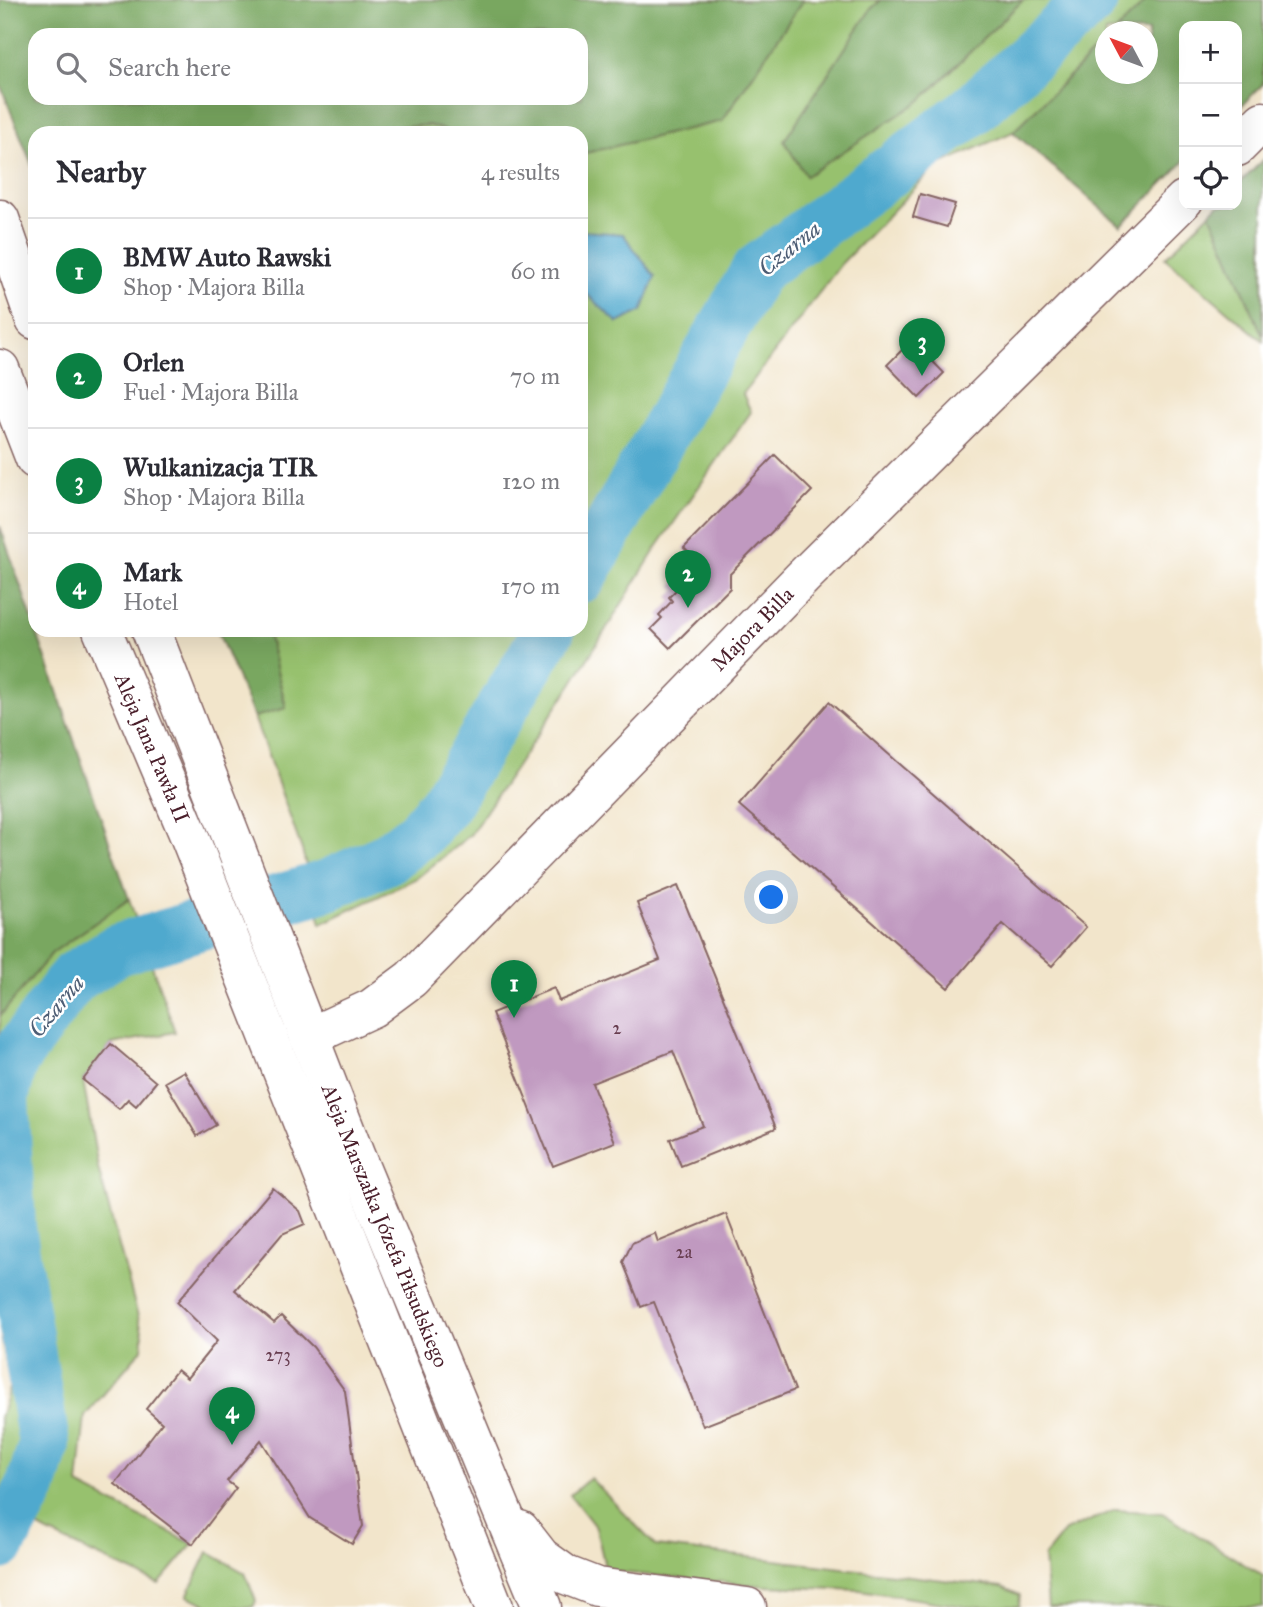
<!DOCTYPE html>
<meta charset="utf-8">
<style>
body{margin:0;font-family:"IM FELL Great Primer",serif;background:#f7f7f7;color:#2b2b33}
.controls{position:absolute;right:21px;top:21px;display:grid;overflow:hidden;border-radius:14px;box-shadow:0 7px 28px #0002}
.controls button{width:63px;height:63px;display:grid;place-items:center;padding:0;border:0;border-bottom:2px solid #e1e1e2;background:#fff;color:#2b2b33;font:35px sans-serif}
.compass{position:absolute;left:1095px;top:21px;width:63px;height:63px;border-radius:50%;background:#fff;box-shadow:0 7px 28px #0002;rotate:311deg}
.you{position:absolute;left:772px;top:898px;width:24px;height:24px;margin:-18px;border:5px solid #fff;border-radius:50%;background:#1a73e8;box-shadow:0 0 0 10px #1a73e833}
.badge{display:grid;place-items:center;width:46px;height:46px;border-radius:50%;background:#0b8043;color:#fff;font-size:23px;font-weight:700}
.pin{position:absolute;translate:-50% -58px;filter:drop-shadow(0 2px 4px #0008)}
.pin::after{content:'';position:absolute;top:37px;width:24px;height:21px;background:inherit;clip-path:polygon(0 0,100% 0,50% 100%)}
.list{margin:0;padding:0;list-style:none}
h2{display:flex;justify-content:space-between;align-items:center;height:91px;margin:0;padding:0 28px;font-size:30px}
h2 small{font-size:23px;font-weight:400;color:#7c7c81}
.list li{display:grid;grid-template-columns:46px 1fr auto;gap:21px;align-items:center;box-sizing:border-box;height:105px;padding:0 28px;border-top:2px solid #e1e1e2}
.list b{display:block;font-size:26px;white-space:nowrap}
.list p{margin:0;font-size:23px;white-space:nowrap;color:#7c7c81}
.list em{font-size:23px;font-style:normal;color:#7c7c81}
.icon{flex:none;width:38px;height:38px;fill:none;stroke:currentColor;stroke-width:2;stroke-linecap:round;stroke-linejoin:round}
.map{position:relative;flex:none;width:1263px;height:1607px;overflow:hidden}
.search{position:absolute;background:#fff;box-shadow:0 7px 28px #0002;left:28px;top:28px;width:560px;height:77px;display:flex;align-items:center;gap:18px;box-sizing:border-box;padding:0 24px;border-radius:21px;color:#7c7c81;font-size:26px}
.panel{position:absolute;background:#fff;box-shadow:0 7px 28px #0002;left:28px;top:126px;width:560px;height:511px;border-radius:21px}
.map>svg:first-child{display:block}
</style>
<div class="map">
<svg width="1263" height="1607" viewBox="0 0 1263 1607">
<rect width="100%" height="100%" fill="#fff"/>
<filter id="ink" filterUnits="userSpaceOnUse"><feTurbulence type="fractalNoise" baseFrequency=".0143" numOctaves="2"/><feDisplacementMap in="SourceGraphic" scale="14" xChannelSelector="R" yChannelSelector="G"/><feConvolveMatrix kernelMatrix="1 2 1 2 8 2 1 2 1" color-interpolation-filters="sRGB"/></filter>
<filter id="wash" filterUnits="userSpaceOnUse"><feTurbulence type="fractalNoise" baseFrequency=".00686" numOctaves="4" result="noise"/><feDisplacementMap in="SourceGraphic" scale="28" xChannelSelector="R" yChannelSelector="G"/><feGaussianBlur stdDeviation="1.57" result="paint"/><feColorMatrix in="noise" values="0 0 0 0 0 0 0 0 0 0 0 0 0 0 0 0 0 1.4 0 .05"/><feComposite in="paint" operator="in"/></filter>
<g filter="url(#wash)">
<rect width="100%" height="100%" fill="#f2e5cb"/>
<!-- green -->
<g fill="#97c16e" stroke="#70704c" stroke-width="2">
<path d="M 803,0 L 881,0 L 871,9 L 920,101 L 1023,0 L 1147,0 L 1116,31 L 1106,32 L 1105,41 L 1013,132 L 936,166 L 841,264 L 743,394 L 751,412 L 657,547 L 572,684 L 470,835 L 417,878 L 321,924 L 302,850 L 254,717 L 286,707 L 267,630 L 581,630 L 581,154 L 722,121 Z"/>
<path d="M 429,125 L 453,133 L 296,133 Z"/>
<path d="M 1210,213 L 1263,336 L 1263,341 L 1165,258 Z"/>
<path d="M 129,899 L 175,1032 L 112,1044 L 83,1080 L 98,1168 L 143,1335 L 142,1349 L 85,1416 L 78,1485 L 193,1544 L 159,1584 L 48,1533 L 0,1507 L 0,1418 L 10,1385 L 0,1328 L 0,1016 L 52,953 Z"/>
<path d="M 590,1478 L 656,1546 L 1002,1587 L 1020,1595 L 1019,1606 L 967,1607 L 860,1590 L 765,1586 L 606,1571 L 596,1528 L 570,1495 Z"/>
<path d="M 1115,1510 L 1162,1513 L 1263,1576 L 1263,1607 L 1048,1607 L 1044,1557 L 1065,1531 Z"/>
<path d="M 208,1552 L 245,1573 L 256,1601 L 253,1607 L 213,1607 L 187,1596 Z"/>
</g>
<!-- forest -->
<g fill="#79a761" stroke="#626346" stroke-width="2" fill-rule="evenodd">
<path d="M 0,0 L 803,0 L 722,121 L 581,154 L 581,133 L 453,133 L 429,125 L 296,133 L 35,133 L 35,173 L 0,84 ZM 581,35 L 581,98 L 35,98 L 35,35 Z"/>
<path d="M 881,0 L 1023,0 L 920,101 L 806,176 L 784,141 L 871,9 Z"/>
<path d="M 1147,0 L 1263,0 L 1263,84 L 1237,110 L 1237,26 L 1184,26 L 1184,162 L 1121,226 L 1013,132 L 1105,41 L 1106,74 L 1148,74 L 1148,32 L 1116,31 Z"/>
<path d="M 1263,160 L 1263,336 L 1210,213 L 1218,205 L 1237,205 L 1237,186 Z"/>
<path d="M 0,526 L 129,899 L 52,953 L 0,1016 Z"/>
<path d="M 217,630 L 267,630 L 286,708 L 254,717 Z"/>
</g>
<!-- water -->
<path fill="#50a9ce" stroke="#4d647c" stroke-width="2" d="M 583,231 L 623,234 L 655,277 L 642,311 L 618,323 L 581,289 Z"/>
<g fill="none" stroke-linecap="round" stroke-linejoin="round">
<!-- river -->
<g stroke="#50a9ce" stroke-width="52">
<path d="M 581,577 L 757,270 L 972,110 L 1092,0"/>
<path d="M 0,1544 L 31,1488 L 44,1444 L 10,1227 L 3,1097 L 13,1060 L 73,978 L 117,950 L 328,885 L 386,859 L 419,834 L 444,805 L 549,630"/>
</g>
</g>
<g id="blocks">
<!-- building -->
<g fill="#c099c0">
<path d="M 920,194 L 955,204 L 947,227 L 913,217 Z"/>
<path d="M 912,340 L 944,373 L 919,398 L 887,365 Z"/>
<path d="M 775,455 L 812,491 L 730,574 L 730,588 L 670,648 L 651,629 L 662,618 L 659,615 L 672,601 L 669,597 L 676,590 L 672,586 L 678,580 L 676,578 L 695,559 L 684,548 Z"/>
<path d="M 829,702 L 1086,927 L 1052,966 L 1003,924 L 948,988 L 739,805 Z"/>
<path d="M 678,886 L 776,1128 L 681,1166 L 670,1139 L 703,1126 L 673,1051 L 592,1083 L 615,1142 L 553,1166 L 492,1013 L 554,988 L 559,1001 L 660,960 L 637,903 Z"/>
<path d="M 111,1044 L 156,1082 L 136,1106 L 128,1099 L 119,1109 L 83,1080 Z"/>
<path d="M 184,1071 L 216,1125 L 197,1136 L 165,1082 Z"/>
<path d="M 273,1188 L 300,1211 L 305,1224 L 282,1234 L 235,1290 L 274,1323 L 281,1316 L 313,1347 L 345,1391 L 363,1526 L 352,1544 L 310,1518 L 261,1440 L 227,1481 L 236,1488 L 193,1544 L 115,1484 L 162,1423 L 146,1409 L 177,1370 L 187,1378 L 217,1341 L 177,1302 Z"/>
<path d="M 726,1214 L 795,1390 L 703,1426 L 654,1302 L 641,1307 L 623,1262 L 632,1243 L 655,1233 L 658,1242 Z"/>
</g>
</g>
</g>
<g filter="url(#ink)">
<use href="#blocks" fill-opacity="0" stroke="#856463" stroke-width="2"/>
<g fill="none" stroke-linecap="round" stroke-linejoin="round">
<!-- secondary casing -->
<g stroke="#856463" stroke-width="41">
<g id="secondary">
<path d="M 1237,147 L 1263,121"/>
<path d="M 0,219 L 35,320"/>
<path d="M 0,369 L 35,459"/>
<path id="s1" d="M 102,630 L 188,833 L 494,1607"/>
<path id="s2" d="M 151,630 L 355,1155 L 542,1607"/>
<path id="s3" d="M 309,1037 L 372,1008 L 411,979 L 804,576 L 1184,200"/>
<path d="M 520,1530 L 541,1557 L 566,1575 L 597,1587 L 747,1607"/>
</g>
</g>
<!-- secondary -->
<use href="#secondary" stroke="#fff" stroke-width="38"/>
</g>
</g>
<g text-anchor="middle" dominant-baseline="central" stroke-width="5" stroke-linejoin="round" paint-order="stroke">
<!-- number labels -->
<g font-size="18" fill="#683e50">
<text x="617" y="1028">2</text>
<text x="684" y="1252">2a</text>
<text x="278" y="1355">273</text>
</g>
<!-- street labels -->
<g font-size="21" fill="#4a1f2b" stroke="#fff">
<text stroke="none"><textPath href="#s3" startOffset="607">Majora Billa</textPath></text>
<text stroke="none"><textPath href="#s1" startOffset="128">Aleja Jana Pawła II</textPath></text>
<text stroke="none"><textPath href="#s2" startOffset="640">Aleja Marszałka Józefa Piłsudskiego</textPath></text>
</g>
<!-- water labels -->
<g font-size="23" font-style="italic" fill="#4d5d74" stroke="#fff">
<text transform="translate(789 248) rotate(-39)">Czarna</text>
<text transform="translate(56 1006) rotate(-50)">Czarna</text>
</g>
</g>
</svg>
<div class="controls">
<button>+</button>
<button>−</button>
<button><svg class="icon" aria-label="locate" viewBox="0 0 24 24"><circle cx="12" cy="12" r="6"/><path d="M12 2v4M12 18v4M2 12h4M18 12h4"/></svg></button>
</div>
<svg class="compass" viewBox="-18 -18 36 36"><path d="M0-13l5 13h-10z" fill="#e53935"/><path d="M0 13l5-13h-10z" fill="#7c7c81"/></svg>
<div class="you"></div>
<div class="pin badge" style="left:514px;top:1018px">1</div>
<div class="pin badge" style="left:688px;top:608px">2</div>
<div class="pin badge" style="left:922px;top:376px">3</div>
<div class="pin badge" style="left:232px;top:1445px">4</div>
<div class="search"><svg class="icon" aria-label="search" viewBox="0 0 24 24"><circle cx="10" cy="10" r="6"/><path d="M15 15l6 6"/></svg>Search here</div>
<section class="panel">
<h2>Nearby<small>4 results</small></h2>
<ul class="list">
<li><span class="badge">1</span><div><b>BMW Auto Rawski</b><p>Shop · Majora Billa</p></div><em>60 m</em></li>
<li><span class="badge">2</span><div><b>Orlen</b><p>Fuel · Majora Billa</p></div><em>70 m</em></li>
<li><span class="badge">3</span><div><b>Wulkanizacja TIR</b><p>Shop · Majora Billa</p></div><em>120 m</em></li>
<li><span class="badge">4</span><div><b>Mark</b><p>Hotel</p></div><em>170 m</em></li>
</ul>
</section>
</div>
